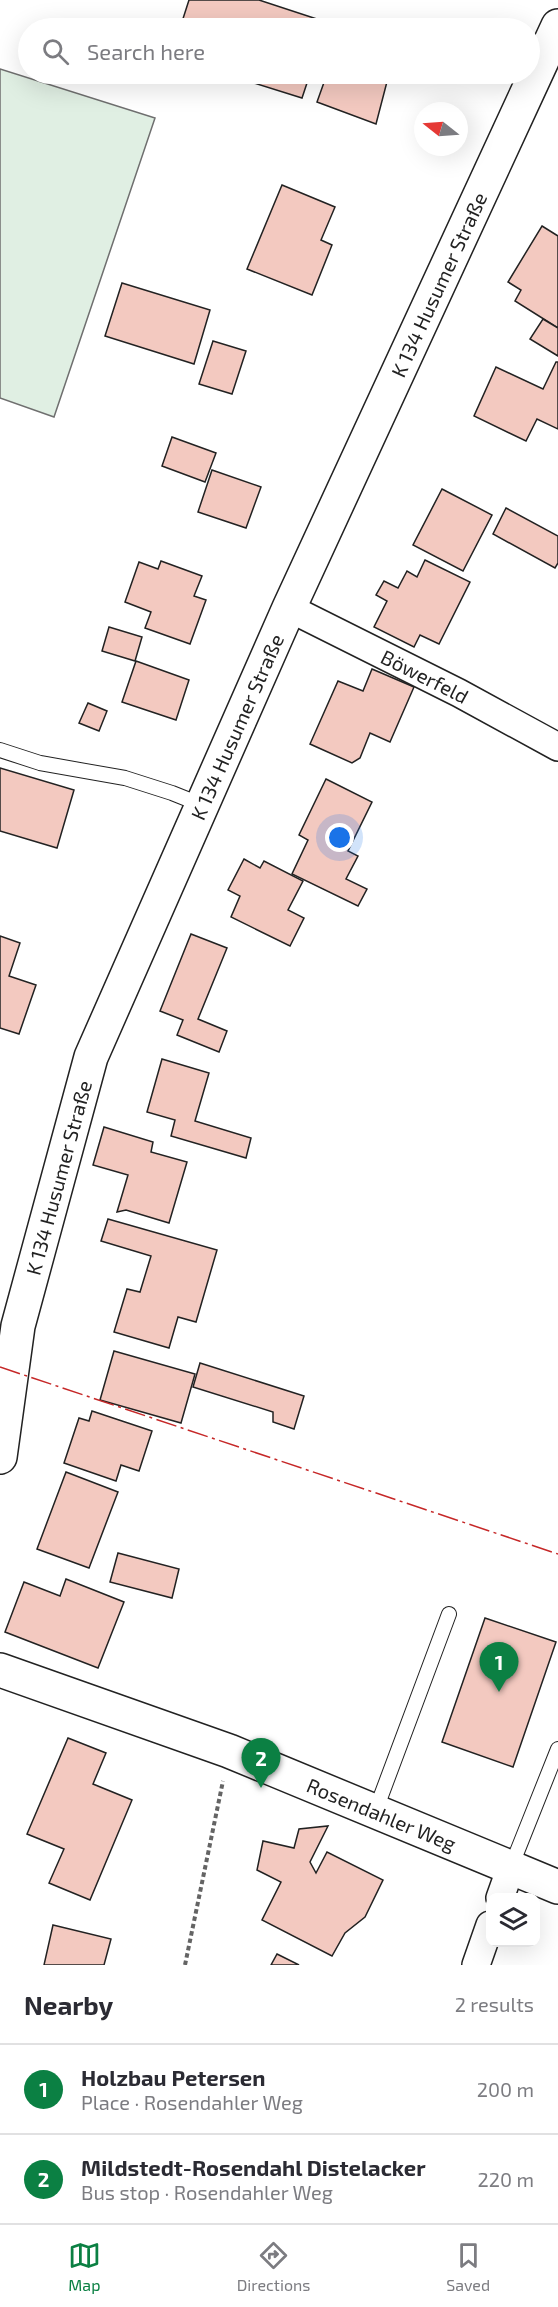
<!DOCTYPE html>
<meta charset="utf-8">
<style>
body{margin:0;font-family:"Exo 2",sans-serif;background:#f7f7f7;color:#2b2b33}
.controls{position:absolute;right:18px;bottom:18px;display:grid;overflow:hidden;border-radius:12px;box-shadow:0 6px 24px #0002}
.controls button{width:54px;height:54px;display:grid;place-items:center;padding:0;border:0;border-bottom:2px solid #e1e1e2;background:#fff;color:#2b2b33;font:30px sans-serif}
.compass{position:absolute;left:414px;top:102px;width:54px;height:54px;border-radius:50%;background:#fff;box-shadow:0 6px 24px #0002;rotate:287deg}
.you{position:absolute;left:340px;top:838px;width:21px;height:21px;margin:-15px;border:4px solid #fff;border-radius:50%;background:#1a73e8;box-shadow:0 0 0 9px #1a73e833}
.badge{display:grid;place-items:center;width:39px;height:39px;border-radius:50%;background:#0b8043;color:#fff;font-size:20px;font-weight:700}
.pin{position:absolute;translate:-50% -50px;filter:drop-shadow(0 2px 3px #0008)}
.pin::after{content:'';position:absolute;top:32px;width:21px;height:18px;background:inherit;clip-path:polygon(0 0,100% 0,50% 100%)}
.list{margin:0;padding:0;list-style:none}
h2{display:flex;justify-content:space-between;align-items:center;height:78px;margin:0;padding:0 24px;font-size:26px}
h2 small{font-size:20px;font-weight:400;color:#7c7c81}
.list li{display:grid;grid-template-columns:39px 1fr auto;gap:18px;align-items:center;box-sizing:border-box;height:90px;padding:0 24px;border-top:2px solid #e1e1e2}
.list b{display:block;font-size:22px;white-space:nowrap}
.list p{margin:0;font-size:20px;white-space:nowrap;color:#7c7c81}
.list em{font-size:20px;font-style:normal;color:#7c7c81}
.icon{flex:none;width:33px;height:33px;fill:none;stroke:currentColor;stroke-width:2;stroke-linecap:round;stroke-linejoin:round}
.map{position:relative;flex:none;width:558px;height:1965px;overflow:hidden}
.search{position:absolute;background:#fff;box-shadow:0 6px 24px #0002;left:18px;right:18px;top:18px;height:66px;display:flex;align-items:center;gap:15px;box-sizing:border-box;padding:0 21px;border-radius:33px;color:#7c7c81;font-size:22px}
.sheet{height:258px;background:#fff}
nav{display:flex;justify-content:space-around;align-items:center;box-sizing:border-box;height:84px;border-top:2px solid #e1e1e2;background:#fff;font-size:16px;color:#7c7c81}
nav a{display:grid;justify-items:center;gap:3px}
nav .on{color:#0b8043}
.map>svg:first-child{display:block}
</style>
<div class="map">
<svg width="558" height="1965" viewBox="0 0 558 1965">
<rect width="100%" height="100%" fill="#fff"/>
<!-- green -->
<path fill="#e0efe3" stroke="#6f6f6f" stroke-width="1.5" d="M 0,69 L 155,118 L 54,417 L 0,398 Z"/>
<!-- building -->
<g fill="#f3c9c0" stroke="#222" stroke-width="1.5">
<path d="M 189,0 L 259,0 L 326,22 L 324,28 L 180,28 Z"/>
<path d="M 225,74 L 310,74 L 302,98 Z"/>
<path d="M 327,74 L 389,74 L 376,124 L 317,102 Z"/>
<path d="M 282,185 L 335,207 L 321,240 L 332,245 L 312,295 L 247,269 Z"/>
<path d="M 542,226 L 558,236 L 558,328 L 515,301 L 521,290 L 508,282 Z"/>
<path d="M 122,283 L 210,310 L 194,364 L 105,336 Z"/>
<path d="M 543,319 L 558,328 L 558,356 L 530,339 Z"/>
<path d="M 213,341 L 246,351 L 232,394 L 199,384 Z"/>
<path d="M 556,362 L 558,362 L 558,429 L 537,419 L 526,441 L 474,416 L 496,367 L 543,389 Z"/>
<path d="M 172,437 L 216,453 L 205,482 L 162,466 Z"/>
<path d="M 212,470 L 261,487 L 246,528 L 198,512 Z"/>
<path d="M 442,489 L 492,515 L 463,571 L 413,545 Z"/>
<path d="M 506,508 L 558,536 L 558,563 L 555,568 L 493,534 Z"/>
<path d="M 425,560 L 470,582 L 439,644 L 420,635 L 414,647 L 374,627 L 387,601 L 376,595 L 384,581 L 398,588 L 407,571 L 417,577 Z"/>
<path d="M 161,561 L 202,576 L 194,596 L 206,600 L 190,644 L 145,628 L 151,612 L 125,602 L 139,562 L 158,569 Z"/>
<path d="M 109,627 L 142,637 L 135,661 L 102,651 Z"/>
<path d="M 136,661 L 189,680 L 176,720 L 122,702 Z"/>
<path d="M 372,669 L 414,687 L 390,742 L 370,733 L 360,758 L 352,763 L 310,744 L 338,681 L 363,691 Z"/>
<path d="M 88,703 L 107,711 L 99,731 L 79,723 Z"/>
<path d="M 0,768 L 74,790 L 57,848 L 0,831 Z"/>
<path d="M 326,779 L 372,802 L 348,851 L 358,856 L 346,879 L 367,889 L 358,906 L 292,874 L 308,840 L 299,835 Z"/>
<path d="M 244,859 L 260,868 L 264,861 L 303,881 L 288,910 L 304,918 L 290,946 L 231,917 L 240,896 L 228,890 Z"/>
<path d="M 191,934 L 227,948 L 198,1019 L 227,1031 L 219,1052 L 177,1035 L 183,1020 L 160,1011 Z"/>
<path d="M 0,936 L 20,943 L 9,976 L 36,985 L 19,1034 L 0,1028 Z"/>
<path d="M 162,1059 L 209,1073 L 195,1121 L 251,1138 L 246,1158 L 171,1136 L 175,1120 L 147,1112 Z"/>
<path d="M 104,1127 L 153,1142 L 151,1152 L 187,1162 L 169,1223 L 126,1210 L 117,1212 L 128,1175 L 93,1165 Z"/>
<path d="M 108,1219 L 217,1250 L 196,1322 L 178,1317 L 169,1348 L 114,1332 L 127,1289 L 140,1292 L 151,1256 L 101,1241 Z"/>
<path d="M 114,1351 L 195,1374 L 181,1423 L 100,1400 Z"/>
<path d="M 200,1363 L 304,1396 L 294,1429 L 273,1422 L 273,1412 L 193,1387 Z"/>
<path d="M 92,1411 L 152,1431 L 139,1471 L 121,1465 L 116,1481 L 64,1463 L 79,1418 L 89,1421 Z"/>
<path d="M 66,1472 L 118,1492 L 89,1568 L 37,1549 Z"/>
<path d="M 118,1553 L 179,1569 L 172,1598 L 110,1582 Z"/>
<path d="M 66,1579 L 124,1602 L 98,1668 L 5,1632 L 24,1582 L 60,1596 Z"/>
<path d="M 485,1618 L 556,1642 L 513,1767 L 442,1742 Z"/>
<path d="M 68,1738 L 106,1753 L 93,1784 L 132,1800 L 90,1900 L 49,1883 L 64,1849 L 27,1834 Z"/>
<path d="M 328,1826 L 310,1862 L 316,1873 L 327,1852 L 383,1880 L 365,1917 L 345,1933 L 332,1956 L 262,1920 L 281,1882 L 257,1870 L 263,1841 L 294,1848 L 299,1829 Z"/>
<path d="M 53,1925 L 111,1939 L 104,1965 L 44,1965 Z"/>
<path d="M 277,1954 L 299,1965 L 271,1965 Z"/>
</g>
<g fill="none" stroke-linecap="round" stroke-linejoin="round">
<!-- lane casing -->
<g stroke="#222" stroke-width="16">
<g id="lane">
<path d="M 0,750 L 40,763 L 125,778 L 172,793 L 202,805"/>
<path d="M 375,1812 L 449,1614"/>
<path d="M 511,1867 L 558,1749"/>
</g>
</g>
<!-- street casing -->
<g stroke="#222" stroke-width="30">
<g id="street">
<path id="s1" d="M 289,608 L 459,693 L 558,747"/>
<path d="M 500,1898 L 511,1867"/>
<path d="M 476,1965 L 490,1925"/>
</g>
</g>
<!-- secondary casing -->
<g stroke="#222" stroke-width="36">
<g id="secondary">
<path id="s2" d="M 0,1457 L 18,1326 L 91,1057 L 289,608 L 558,26"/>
<path id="s3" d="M 0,1670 L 229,1751 L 558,1887"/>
</g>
</g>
<!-- path -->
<path stroke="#646464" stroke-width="4" stroke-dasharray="4.5 3" stroke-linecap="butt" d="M 185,1965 L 223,1781"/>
<!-- lane -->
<use href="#lane" stroke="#fff" stroke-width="14"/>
<!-- street -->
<use href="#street" stroke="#fff" stroke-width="27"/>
<!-- secondary -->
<use href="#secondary" stroke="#fff" stroke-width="33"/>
<!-- power -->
<path stroke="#c62828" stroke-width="1.5" stroke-dasharray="21 4.5 3 4.5" stroke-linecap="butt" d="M 0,1367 L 558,1554"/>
</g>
<g text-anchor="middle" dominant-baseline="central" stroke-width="4.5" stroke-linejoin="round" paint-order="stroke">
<!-- street labels -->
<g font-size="20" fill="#222" stroke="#fff">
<text stroke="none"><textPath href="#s2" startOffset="1258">K 134 Husumer Straße</textPath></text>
<text stroke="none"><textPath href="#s1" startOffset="152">Böwerfeld</textPath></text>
<text stroke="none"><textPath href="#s2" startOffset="772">K 134 Husumer Straße</textPath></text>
<text stroke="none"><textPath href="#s2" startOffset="286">K 134 Husumer Straße</textPath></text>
<text stroke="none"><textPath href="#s3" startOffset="408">Rosendahler Weg</textPath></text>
</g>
</g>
</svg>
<div class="controls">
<button><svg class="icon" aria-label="layers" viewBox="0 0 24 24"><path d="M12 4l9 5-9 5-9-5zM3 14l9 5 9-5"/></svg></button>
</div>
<svg class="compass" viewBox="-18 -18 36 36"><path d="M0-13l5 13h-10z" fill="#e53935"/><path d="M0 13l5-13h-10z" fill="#7c7c81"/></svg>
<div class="you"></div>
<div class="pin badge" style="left:499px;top:1692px">1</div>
<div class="pin badge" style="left:261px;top:1788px">2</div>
<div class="search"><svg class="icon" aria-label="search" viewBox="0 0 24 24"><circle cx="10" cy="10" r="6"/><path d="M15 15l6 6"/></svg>Search here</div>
</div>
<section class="sheet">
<h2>Nearby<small>2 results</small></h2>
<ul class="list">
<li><span class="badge">1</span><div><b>Holzbau Petersen</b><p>Place · Rosendahler Weg</p></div><em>200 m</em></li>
<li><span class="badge">2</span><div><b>Mildstedt-Rosendahl Distelacker</b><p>Bus stop · Rosendahler Weg</p></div><em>220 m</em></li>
</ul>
</section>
<nav>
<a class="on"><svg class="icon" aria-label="map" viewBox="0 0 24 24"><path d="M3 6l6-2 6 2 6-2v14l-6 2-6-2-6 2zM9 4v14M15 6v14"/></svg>Map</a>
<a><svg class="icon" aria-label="directions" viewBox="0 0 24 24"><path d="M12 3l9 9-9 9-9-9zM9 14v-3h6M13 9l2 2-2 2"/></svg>Directions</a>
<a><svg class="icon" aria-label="saved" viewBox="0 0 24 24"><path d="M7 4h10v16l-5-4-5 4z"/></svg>Saved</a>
</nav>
